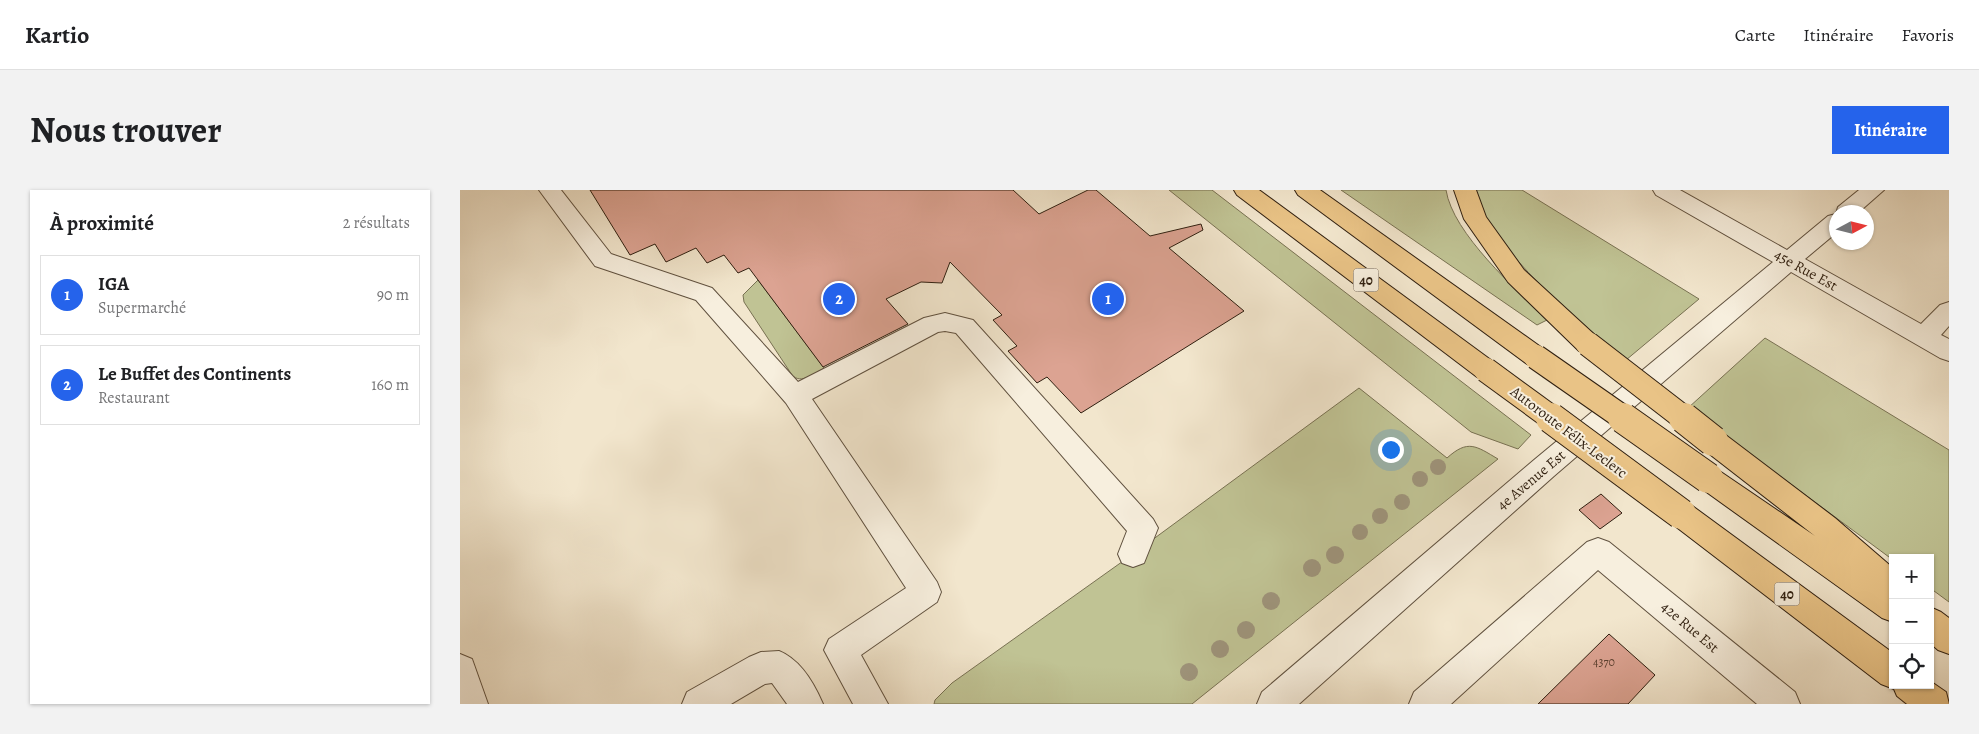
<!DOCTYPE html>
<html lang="fr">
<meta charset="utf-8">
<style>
body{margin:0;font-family:Alegreya,serif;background:#f2f2f2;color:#202124}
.controls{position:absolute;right:15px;bottom:15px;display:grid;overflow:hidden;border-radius:0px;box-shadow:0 1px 4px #0004}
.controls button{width:45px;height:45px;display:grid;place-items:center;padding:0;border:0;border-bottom:1px solid #e0e0e0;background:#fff;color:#202124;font:25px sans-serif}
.compass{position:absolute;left:1369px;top:15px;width:45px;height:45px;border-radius:50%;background:#fff;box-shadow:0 1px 4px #0004;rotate:83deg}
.you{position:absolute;left:930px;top:259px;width:18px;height:18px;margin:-12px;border:4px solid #fff;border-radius:50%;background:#1a73e8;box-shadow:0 0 0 8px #1a73e833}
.badge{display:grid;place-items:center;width:32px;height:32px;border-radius:50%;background:#2563eb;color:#fff;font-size:16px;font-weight:700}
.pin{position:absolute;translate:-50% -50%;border:2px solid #fff;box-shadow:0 1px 5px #0006}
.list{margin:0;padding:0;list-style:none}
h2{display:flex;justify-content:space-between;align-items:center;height:65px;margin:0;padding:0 20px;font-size:21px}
h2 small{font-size:16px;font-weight:400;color:#757577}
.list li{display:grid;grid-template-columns:32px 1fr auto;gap:15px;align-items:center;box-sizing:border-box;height:80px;margin:0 10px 10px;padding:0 10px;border:1px solid #e0e0e0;border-radius:0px}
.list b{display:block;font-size:19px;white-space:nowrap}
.list p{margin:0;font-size:16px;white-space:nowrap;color:#757577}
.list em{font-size:16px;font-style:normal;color:#757577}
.icon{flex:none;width:28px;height:28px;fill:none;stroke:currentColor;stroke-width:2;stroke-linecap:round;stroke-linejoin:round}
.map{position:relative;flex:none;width:1489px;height:514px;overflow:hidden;border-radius:0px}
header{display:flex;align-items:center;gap:30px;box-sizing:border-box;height:70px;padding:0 25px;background:#fff;border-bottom:1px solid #e0e0e0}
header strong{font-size:24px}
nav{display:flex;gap:28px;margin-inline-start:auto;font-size:18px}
.intro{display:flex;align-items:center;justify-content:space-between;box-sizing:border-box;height:120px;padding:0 30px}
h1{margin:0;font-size:35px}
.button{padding:12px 22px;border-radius:0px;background:#2563eb;color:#fff;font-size:18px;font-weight:700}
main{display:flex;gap:30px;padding:0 30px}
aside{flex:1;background:#fff;border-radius:0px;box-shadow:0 1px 4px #0004}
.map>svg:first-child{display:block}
</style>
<header>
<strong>Kartio</strong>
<nav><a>Carte</a><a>Itinéraire</a><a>Favoris</a></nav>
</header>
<div class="intro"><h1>Nous trouver</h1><a class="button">Itinéraire</a></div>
<main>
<aside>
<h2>À proximité<small>2 résultats</small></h2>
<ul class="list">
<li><span class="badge">1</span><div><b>IGA</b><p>Supermarché</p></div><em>90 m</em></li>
<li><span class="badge">2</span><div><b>Le Buffet des Continents</b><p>Restaurant</p></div><em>160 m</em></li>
</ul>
</aside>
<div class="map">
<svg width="1489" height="514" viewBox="0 0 1489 514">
<rect width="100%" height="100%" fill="#f2e6cd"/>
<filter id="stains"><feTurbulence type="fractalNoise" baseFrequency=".004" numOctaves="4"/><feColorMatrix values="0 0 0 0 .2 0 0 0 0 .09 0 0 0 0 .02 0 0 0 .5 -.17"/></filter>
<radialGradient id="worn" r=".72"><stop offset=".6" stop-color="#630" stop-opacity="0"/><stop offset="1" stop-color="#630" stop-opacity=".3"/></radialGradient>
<!-- green -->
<g fill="#c0c394" stroke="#787152">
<path d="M 709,0 L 752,0 L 1071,245 L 1058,259 L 1011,242 Z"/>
<path d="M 881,0 L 986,0 C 993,44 1056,99 1087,130 L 1077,135 Z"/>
<path d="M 1011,0 L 1062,0 L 1239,109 L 1166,170 C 1108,122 1043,70 1011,0 Z"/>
<path d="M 298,90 L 364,178 C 355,183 341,195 332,185 L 284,112 L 283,105 Z"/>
<path d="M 1305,148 L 1489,260 L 1489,412 L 1470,398 L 1470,368 L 1433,368 L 1433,370 L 1228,218 Z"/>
<path d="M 899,198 L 987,268 C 1008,249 1016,256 1038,269 L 732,514 L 474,514 L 475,510 L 492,493 L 673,364 Z"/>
</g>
<!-- building -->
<g fill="#dca392" stroke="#2f1f10">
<path d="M 130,0 L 553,0 L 579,24 L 628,0 L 636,0 L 690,46 L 741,34 L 743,40 L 709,58 L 784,121 L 621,223 L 587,187 L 577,193 L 548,161 L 557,156 L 533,130 L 542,125 L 490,72 L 482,93 L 461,92 L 426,109 L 448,134 L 363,177 L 289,78 L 278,83 L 264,65 L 247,73 L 236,58 L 206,72 L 195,54 L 170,65 Z"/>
<path d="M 1141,304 L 1162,323 L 1140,339 L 1119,320 Z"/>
<path d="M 1149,444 L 1195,485 L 1168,514 L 1078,514 Z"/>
</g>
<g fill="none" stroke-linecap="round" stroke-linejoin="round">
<!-- minor casing -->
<g stroke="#60513f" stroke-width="2">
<g id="minor">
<path d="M 79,0 L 101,0 L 151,64 L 252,98 L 338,192 L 464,128 L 485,123 L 513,130 L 693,329 L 698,338 L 684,373 L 673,377 L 662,373 L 658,364 L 667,341 L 496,143 L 485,141 L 478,142 L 352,209 L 477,392 L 481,402 L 477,412 L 401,465 L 428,514 L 393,514 L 364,460 L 369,449 L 446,398 L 326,213 L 236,110 L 135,76 Z"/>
<path d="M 1193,0 L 1220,0 L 1327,60 L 1368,26 L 1376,24 L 1378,17 L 1399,0 L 1424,0 L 1399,22 L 1376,22 L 1376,43 L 1345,69 L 1461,134 L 1480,115 L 1489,112 L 1489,136 L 1481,145 L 1489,149 L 1489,171 L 1480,168 L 1331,82 L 1094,286 L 839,514 L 797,514 L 802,502 L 1074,270 L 1313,72 L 1196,5 Z"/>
<path d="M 1138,348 L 1149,352 L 1335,502 L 1340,514 L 1297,514 L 1138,380 L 991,514 L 949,514 L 954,502 L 1127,352 Z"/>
<path d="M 319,461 C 341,470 354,493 363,514 L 327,514 L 312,493 L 305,494 L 271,514 L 222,514 L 227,502 L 289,467 L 301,462 Z"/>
<path d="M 0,464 L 12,469 L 28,514 L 0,514 Z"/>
</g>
</g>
<!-- highway casing -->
<g stroke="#2f1f10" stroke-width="2">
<g id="highway">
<path d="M 774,0 L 799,0 L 1035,173 L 1039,180 L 1035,187 L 1026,190 L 1017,187 L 777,5 Z"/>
<path d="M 835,0 L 860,0 L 1085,160 L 1089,167 L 1085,174 L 1076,177 L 1067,174 L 838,5 Z"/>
<path d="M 994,0 L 1016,0 L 1026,27 L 1064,80 L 1137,147 L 1141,154 L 1137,161 L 1128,163 L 1119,161 L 1048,92 L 1004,29 Z"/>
<path d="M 1253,240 L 1263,243 L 1375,328 L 1433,378 L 1433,432 L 1422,428 L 1238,296 L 1234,288 L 1238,280 L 1248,276 L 1258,280 L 1355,346 L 1243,259 L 1239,251 L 1243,243 Z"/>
<path d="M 1221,311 L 1231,315 L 1433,463 L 1433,495 L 1470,495 L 1470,491 L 1486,502 L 1489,514 L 1447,514 L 1437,506 L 1434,499 L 1421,494 L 1211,333 L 1206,324 L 1211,315 Z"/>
<path d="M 1470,417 L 1481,422 L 1489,428 L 1489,464 L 1478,460 L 1470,453 Z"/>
</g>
</g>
<!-- minor -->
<use href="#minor" fill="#f7efde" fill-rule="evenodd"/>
<!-- highway -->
<use href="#highway" fill="#e9c386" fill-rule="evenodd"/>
<!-- highway-bridge-far1 casing -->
<g stroke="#2f1f10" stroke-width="26" stroke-linecap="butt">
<g id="highway-bridge-far1">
<path d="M 1128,154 L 1225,229"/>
<path d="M 1076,167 L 1165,229"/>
<path d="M 1026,180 L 1093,229"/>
</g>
</g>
<!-- highway-bridge casing -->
<g stroke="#2f1f10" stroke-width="32" stroke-linecap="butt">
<g id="highway-bridge">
<path d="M 1091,228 L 1221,324"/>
<path d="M 1163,228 L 1248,288"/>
<path d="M 1224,228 L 1253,251"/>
</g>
</g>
<!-- highway-bridge-far1 -->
<use href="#highway-bridge-far1" stroke="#e9c386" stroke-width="24"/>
<!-- highway-bridge -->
<use href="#highway-bridge" stroke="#e9c386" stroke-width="30"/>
</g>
<!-- trees -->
<g fill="#9e947b">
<circle cx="978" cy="277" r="8"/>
<circle cx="960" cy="289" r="8"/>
<circle cx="942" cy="312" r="8"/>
<circle cx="920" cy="326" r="8"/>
<circle cx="900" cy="342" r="8"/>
<circle cx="875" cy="365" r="9"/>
<circle cx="852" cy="378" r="9"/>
<circle cx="811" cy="411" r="9"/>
<circle cx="786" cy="440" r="9"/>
<circle cx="760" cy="459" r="9"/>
<circle cx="729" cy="482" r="9"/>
</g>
<g text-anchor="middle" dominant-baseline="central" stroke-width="4" stroke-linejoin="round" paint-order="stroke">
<!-- number labels -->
<g font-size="12" fill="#5a4030">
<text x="1144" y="472">4370</text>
</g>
<!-- shield labels -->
<g fill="#f7efde" stroke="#6b5d4e" stroke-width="1">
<rect x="893.5" y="78.5" width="25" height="23" rx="4"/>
<rect x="1314.5" y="392.5" width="25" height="23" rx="4"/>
</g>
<g font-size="14" font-weight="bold" fill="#2f1f10">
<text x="906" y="90">40</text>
<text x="1327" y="404">40</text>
</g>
<!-- street labels -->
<g font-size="15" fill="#2f1f10" stroke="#f7efde">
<text transform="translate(1346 80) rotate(29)">45e Rue Est</text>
<text transform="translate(1109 242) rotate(37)">Autoroute Félix-Leclerc</text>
<text transform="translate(1071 290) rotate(-40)">4e Avenue Est</text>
<text transform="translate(1230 437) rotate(40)">42e Rue Est</text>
</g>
</g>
<rect width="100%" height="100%" filter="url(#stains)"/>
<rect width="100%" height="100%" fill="url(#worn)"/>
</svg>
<div class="controls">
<button>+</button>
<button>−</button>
<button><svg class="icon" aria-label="locate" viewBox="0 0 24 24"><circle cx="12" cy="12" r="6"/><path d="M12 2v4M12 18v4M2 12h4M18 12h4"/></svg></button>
</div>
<svg class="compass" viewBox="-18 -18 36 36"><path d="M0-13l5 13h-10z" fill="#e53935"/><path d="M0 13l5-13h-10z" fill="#757577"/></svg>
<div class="you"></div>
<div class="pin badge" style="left:648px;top:109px">1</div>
<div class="pin badge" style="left:379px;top:109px">2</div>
</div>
</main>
